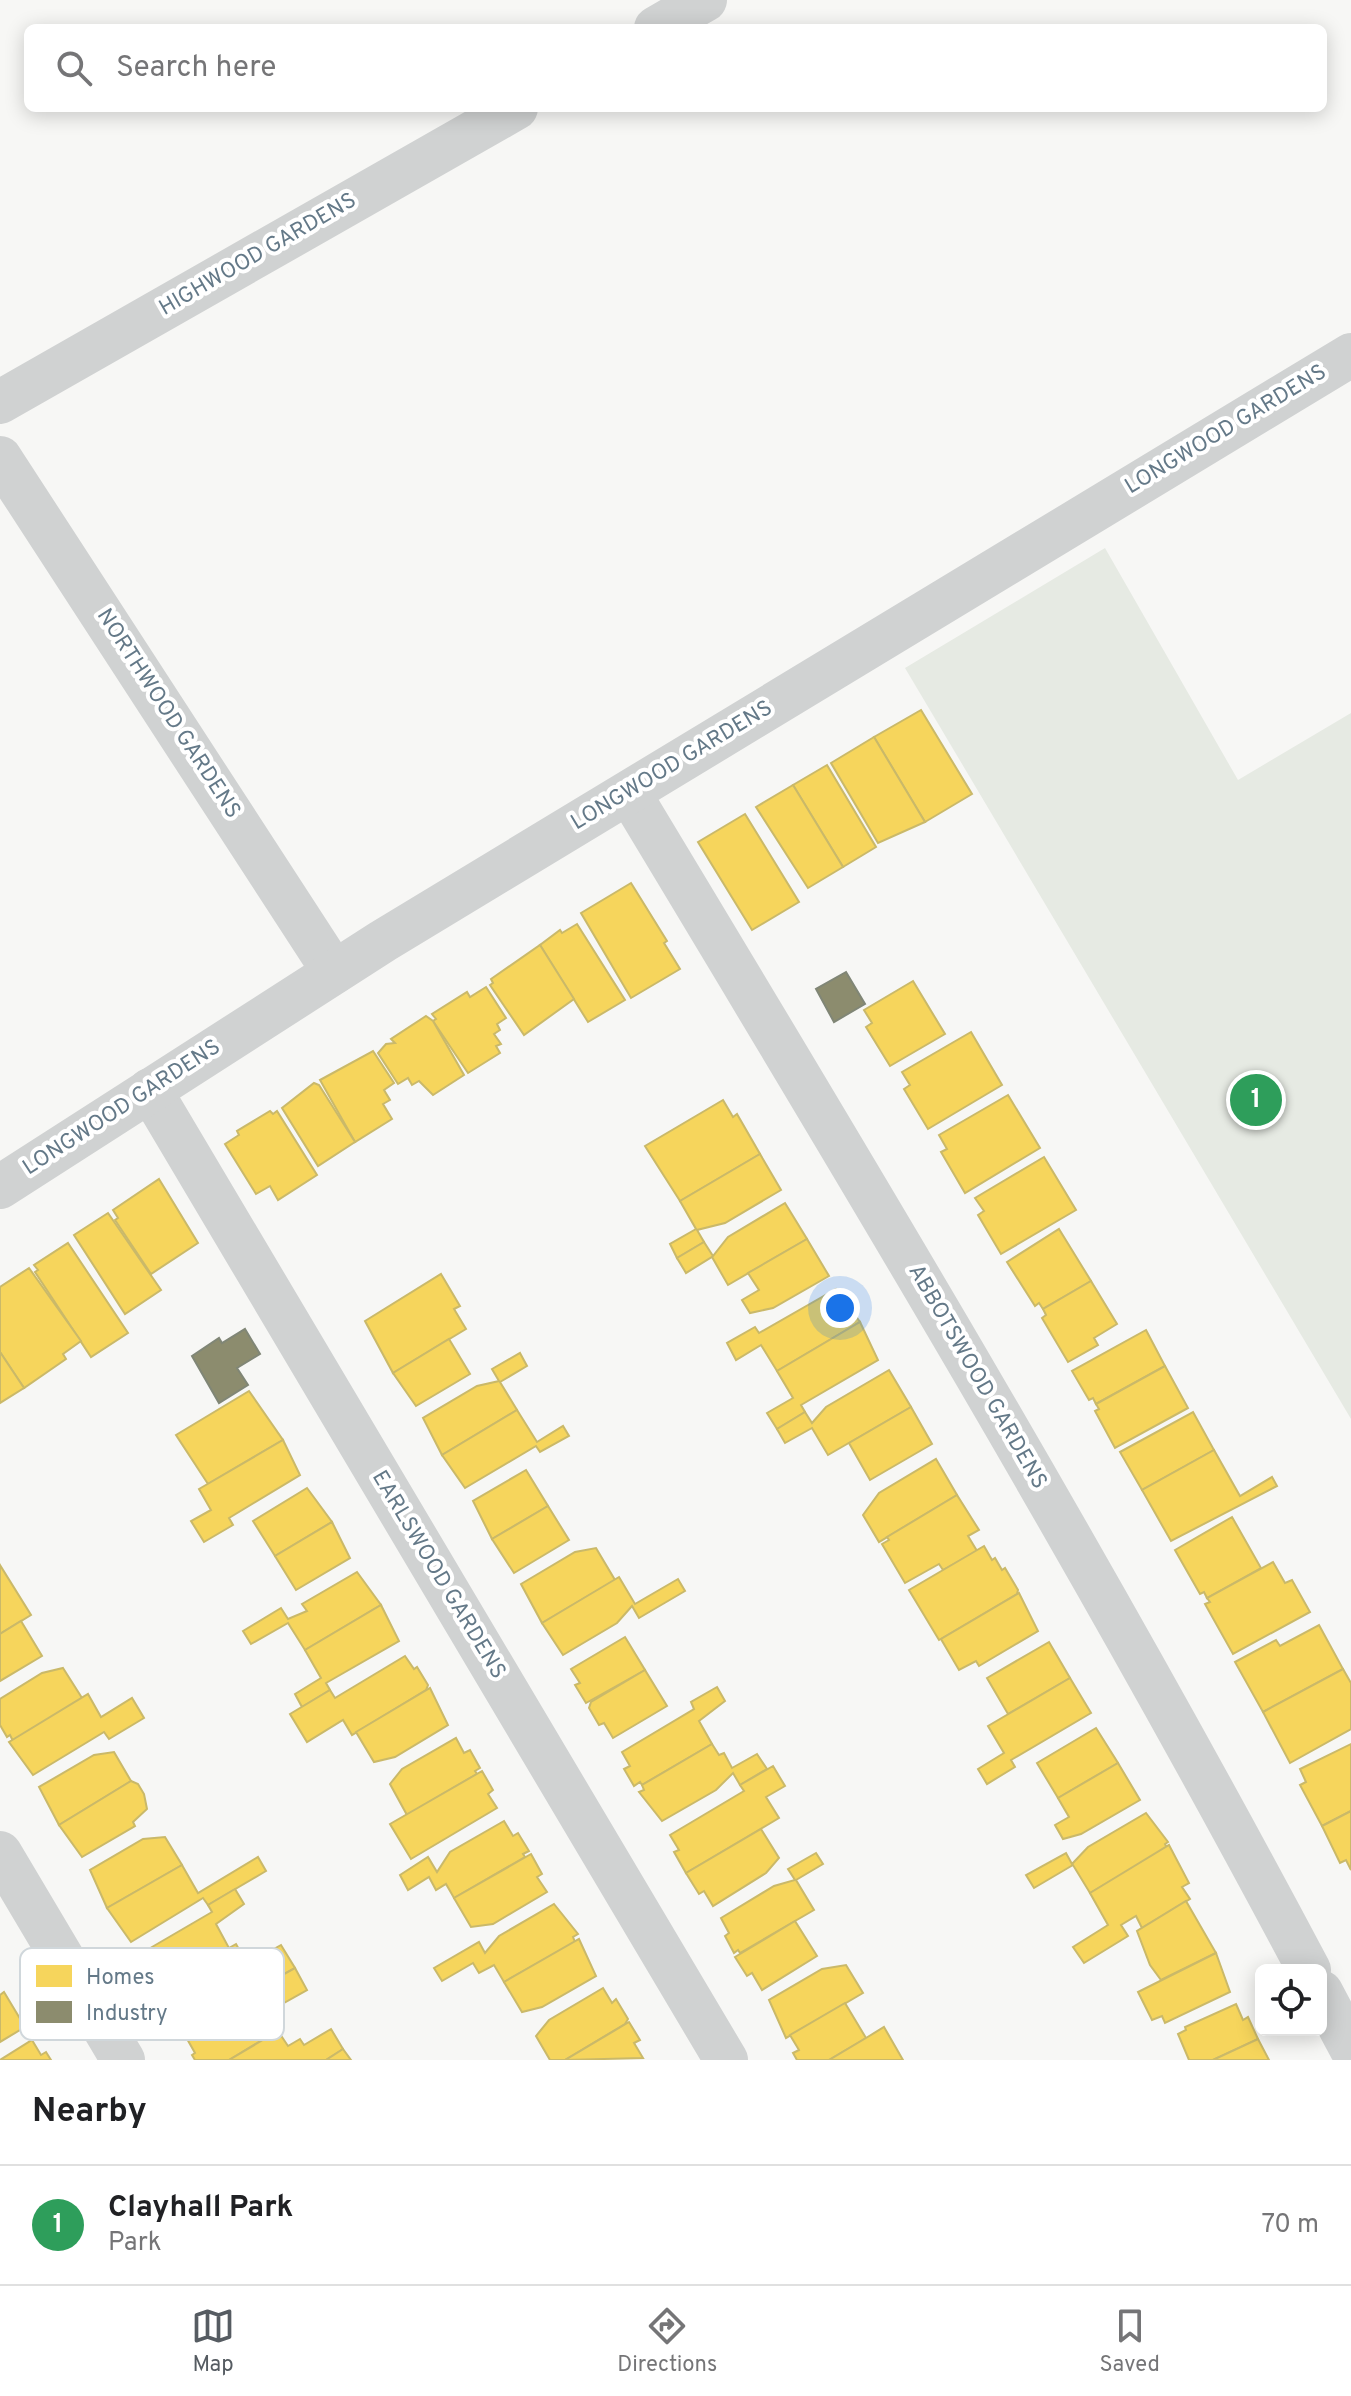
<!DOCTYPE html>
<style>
body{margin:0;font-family:Overpass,sans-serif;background:#f6f6f6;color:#202124}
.controls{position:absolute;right:24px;bottom:24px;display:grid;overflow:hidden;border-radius:12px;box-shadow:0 4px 20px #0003}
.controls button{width:72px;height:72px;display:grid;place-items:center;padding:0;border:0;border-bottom:2px solid #e0e0e0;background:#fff;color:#202124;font:40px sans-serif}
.you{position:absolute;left:840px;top:1308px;width:28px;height:28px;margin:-20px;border:6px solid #fff;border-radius:50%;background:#1a73e8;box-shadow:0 0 0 12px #1a73e833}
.badge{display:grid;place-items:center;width:52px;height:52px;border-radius:50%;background:#565c62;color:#fff;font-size:26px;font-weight:700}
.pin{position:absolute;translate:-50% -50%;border:4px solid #fff;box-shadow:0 2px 8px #0006}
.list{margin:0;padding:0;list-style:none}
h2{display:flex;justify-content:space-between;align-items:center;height:104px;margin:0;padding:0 32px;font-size:34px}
h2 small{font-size:26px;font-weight:400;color:#757577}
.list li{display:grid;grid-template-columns:52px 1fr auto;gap:24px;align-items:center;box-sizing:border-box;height:120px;padding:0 32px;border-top:2px solid #e0e0e0}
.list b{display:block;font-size:30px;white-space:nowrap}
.list p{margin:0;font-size:26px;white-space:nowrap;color:#757577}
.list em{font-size:26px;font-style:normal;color:#757577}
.icon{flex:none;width:44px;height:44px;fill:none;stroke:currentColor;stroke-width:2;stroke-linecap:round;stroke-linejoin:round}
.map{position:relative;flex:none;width:1351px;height:2060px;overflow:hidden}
.search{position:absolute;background:#fff;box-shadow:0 4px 20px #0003;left:24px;right:24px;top:24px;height:88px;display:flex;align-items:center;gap:20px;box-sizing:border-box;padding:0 28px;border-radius:12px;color:#757577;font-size:30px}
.sheet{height:224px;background:#fff}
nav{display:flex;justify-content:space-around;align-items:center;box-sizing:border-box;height:112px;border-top:2px solid #e0e0e0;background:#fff;font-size:22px;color:#757577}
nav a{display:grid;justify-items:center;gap:4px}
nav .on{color:#565c62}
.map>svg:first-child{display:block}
</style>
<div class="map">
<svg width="1351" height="2060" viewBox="0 0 1351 2060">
<rect width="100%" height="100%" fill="#f7f7f5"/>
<!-- green -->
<path fill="#e6eae3" d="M 1105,548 L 1238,780 L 1351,713 L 1351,1419 L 905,668 Z"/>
<!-- homes -->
<g fill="#f6d55c" stroke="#cab969" stroke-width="2">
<path d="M 921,710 L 972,794 L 925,822 L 874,737 Z"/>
<path d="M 874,737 L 925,822 L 878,843 L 831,763 Z"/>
<path d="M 827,765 L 876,847 L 843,867 L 793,785 Z"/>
<path d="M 793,785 L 843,867 L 808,888 L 756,807 Z"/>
<path d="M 745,814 L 799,902 L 752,930 L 698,842 Z"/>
<path d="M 631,883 L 667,941 L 664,943 L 680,969 L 631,998 L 581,913 Z"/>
<path d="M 577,924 L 625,1000 L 588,1022 L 540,945 L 560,930 L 562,933 Z"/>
<path d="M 540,945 L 574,999 L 524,1035 L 490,985 L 493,983 L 491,979 Z"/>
<path d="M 913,981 L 945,1034 L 890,1066 L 866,1027 L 872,1023 L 864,1010 Z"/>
<path d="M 486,987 L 506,1018 L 497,1024 L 500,1030 L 494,1034 L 501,1044 L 496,1046 L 500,1053 L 468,1073 L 433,1021 L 436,1019 L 432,1014 L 467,992 L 470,997 Z"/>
<path d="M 426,1016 L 433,1021 L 464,1075 L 433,1095 L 419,1081 L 412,1085 L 408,1078 L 398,1084 L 378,1053 L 386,1044 L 395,1043 L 391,1039 Z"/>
<path d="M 971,1032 L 1002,1085 L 928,1129 L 904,1089 L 910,1085 L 902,1072 Z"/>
<path d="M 373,1051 L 394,1083 L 384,1090 L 390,1100 L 383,1104 L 392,1119 L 355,1142 L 320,1080 Z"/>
<path d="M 314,1083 L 319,1085 L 355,1142 L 318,1166 L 282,1108 Z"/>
<path d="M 1008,1095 L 1040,1148 L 965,1193 L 941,1152 L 947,1149 L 939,1135 Z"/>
<path d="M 723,1100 L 733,1117 L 737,1114 L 760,1154 L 680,1201 L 645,1146 Z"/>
<path d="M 270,1111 L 273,1114 L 277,1111 L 317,1175 L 278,1200 L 270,1186 L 256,1194 L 225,1144 L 239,1135 L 237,1131 Z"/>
<path d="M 760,1154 L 781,1190 L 725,1223 L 697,1230 L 704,1242 L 677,1258 L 670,1244 L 696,1229 L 680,1201 Z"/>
<path d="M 1044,1157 L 1076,1210 L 1001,1254 L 978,1215 L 984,1211 L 975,1198 Z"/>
<path d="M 159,1179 L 198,1243 L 151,1274 L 115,1220 L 118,1218 L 113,1210 Z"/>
<path d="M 785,1203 L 807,1239 L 728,1285 L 712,1257 L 686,1273 L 677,1258 L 704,1242 L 713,1256 L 728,1237 Z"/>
<path d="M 108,1213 L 161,1290 L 125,1314 L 74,1235 Z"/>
<path d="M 1059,1229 L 1091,1281 L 1043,1309 L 1039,1303 L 1035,1306 L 1007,1262 Z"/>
<path d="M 807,1239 L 829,1276 L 773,1308 L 750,1313 L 742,1300 L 759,1290 L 748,1273 Z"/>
<path d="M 68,1243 L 128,1333 L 91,1357 L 35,1272 L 38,1270 L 34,1265 Z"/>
<path d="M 29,1268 L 81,1341 L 63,1354 L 66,1359 L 24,1388 L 0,1352 L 0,1287 Z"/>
<path d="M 441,1274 L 460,1306 L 454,1309 L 466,1329 L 393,1373 L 365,1321 Z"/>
<path d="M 1091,1281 L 1117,1324 L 1094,1338 L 1098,1345 L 1068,1362 L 1042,1318 L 1046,1315 L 1043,1309 Z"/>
<path d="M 836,1289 L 860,1322 L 777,1371 L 761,1345 L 736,1360 L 727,1343 L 755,1327 L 759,1333 Z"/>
<path d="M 860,1322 L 878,1360 L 801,1405 L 805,1412 L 777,1429 L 767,1413 L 793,1398 L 777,1371 Z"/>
<path d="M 1146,1330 L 1165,1366 L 1096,1404 L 1093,1398 L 1089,1400 L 1072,1371 Z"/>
<path d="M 449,1339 L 470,1374 L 416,1406 L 393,1373 Z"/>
<path d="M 0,1352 L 24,1388 L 0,1403 Z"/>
<path d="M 520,1353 L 527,1366 L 500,1382 L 517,1410 L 442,1455 L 423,1418 L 477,1386 L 499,1381 L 492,1369 Z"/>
<path d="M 1165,1366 L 1188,1408 L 1115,1448 L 1095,1411 L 1099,1409 L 1096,1404 Z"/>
<path d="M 889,1370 L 911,1407 L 828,1455 L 812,1428 L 785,1443 L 777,1429 L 805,1412 L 812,1423 L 826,1407 Z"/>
<path d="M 249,1391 L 283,1440 L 208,1484 L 176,1435 Z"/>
<path d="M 911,1407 L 932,1444 L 870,1480 L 849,1443 Z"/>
<path d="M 517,1410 L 537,1442 L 563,1426 L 569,1436 L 540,1452 L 536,1446 L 465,1488 L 442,1455 Z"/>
<path d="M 1193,1412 L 1214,1450 L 1142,1490 L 1120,1452 Z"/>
<path d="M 283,1440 L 300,1475 L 229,1518 L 233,1525 L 204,1542 L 191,1521 L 211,1510 L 199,1489 Z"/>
<path d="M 1214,1450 L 1240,1496 L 1272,1477 L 1277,1486 L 1171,1541 L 1142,1490 Z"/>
<path d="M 936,1459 L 957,1495 L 879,1542 L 863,1515 L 879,1493 Z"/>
<path d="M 526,1470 L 548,1506 L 492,1539 L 473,1501 Z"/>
<path d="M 307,1488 L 332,1522 L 275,1556 L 253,1521 Z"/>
<path d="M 957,1495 L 979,1530 L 968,1536 L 977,1551 L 943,1570 L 939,1564 L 905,1583 L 882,1544 L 889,1540 L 887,1537 Z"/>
<path d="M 548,1506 L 569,1540 L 514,1573 L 492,1539 Z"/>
<path d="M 1232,1517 L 1261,1568 L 1207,1598 L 1204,1592 L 1200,1594 L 1175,1550 Z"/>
<path d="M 332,1522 L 350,1558 L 296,1590 L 275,1556 Z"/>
<path d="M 984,1546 L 992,1560 L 995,1558 L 1002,1570 L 1005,1568 L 1018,1590 L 1017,1594 L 939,1640 L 909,1590 Z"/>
<path d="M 596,1548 L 615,1580 L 542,1623 L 521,1584 L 575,1552 Z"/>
<path d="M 1273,1562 L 1285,1583 L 1292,1580 L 1310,1612 L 1233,1654 L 1205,1604 L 1210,1602 L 1207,1598 Z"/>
<path d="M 0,1565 L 31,1615 L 0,1634 Z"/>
<path d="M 357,1572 L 381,1605 L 305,1650 L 288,1623 L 251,1644 L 243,1631 L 281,1608 L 288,1619 L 307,1611 L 302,1604 Z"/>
<path d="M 619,1577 L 635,1604 L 678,1579 L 685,1591 L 639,1618 L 632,1606 L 617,1623 L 563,1655 L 542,1623 Z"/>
<path d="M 1019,1593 L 1038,1631 L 979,1666 L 976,1661 L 959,1670 L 941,1639 Z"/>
<path d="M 381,1605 L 399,1641 L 326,1683 L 330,1690 L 302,1707 L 295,1694 L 321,1678 L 305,1650 Z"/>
<path d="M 21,1621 L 42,1656 L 0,1681 L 0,1634 Z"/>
<path d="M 1319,1625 L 1343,1669 L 1263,1712 L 1235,1662 L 1276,1640 L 1280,1646 Z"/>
<path d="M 625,1637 L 645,1670 L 586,1703 L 575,1685 L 580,1683 L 571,1669 Z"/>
<path d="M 1049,1642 L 1070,1678 L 1008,1714 L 987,1678 Z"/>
<path d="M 405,1656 L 414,1669 L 417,1667 L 428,1685 L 426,1690 L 352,1735 L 343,1720 L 307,1742 L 290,1714 L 330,1690 L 335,1698 Z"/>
<path d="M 63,1668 L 82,1698 L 13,1741 L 10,1735 L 7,1737 L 0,1725 L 0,1699 L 42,1673 Z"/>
<path d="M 1343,1669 L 1351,1683 L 1351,1729 L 1290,1763 L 1263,1712 Z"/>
<path d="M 645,1670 L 667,1706 L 613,1738 L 604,1723 L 599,1725 L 589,1708 L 591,1702 Z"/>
<path d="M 1070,1678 L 1091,1713 L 1011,1760 L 1015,1767 L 987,1784 L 978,1769 L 1004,1753 L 988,1726 Z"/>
<path d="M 717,1687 L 725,1701 L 699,1721 L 712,1744 L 642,1785 L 640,1782 L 634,1786 L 624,1769 L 630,1766 L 622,1752 L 694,1709 L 691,1702 Z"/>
<path d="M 430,1688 L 448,1725 L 395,1757 L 374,1762 L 356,1732 Z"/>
<path d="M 88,1694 L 101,1717 L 132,1698 L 144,1718 L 109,1739 L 104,1732 L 33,1775 L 9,1742 Z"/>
<path d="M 1096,1728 L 1118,1763 L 1058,1798 L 1037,1763 Z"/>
<path d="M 456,1738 L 464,1753 L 470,1750 L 480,1768 L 475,1771 L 477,1774 L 407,1815 L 390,1784 L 402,1769 Z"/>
<path d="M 712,1744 L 719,1755 L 724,1753 L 732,1768 L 757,1754 L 767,1769 L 740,1785 L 733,1773 L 716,1790 L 662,1821 L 639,1792 L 644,1790 L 642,1785 Z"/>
<path d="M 1351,1744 L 1351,1811 L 1322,1826 L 1300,1785 L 1306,1782 L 1300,1769 Z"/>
<path d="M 114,1752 L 131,1781 L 59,1825 L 39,1787 L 94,1755 Z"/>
<path d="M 1118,1763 L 1140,1800 L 1081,1834 L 1063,1839 L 1055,1825 L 1069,1817 L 1058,1798 Z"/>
<path d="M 773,1766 L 785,1786 L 766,1797 L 779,1818 L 686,1873 L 674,1852 L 679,1850 L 670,1835 L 744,1791 L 740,1785 Z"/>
<path d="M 482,1771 L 493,1790 L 488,1794 L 497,1808 L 411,1859 L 390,1824 Z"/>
<path d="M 131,1781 L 138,1784 L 144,1794 L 147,1809 L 133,1822 L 135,1826 L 82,1857 L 59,1825 Z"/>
<path d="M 1351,1811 L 1351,1870 L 1346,1860 L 1340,1863 L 1322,1826 Z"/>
<path d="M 1146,1813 L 1168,1842 L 1165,1844 L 1167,1848 L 1090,1893 L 1073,1865 L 1034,1888 L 1026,1875 L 1066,1853 L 1072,1864 L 1088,1847 Z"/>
<path d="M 504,1821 L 513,1836 L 518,1833 L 529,1851 L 523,1854 L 525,1857 L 454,1898 L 446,1884 L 436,1890 L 429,1877 L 408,1890 L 400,1875 L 428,1857 L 437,1872 L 450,1852 Z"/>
<path d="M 761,1829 L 779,1858 L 766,1873 L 713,1906 L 704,1891 L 699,1894 L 686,1873 Z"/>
<path d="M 165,1837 L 182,1865 L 107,1908 L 90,1870 L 143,1839 Z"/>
<path d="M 1169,1845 L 1189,1883 L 1182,1887 L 1190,1899 L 1142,1928 L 1136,1916 L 1121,1925 L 1128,1936 L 1084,1963 L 1073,1947 L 1108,1925 L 1090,1893 Z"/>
<path d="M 816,1853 L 823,1864 L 796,1880 L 814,1910 L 740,1953 L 738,1950 L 734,1953 L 725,1936 L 729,1933 L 721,1918 L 774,1886 L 795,1880 L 788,1869 Z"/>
<path d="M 531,1854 L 542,1874 L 537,1877 L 547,1892 L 493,1924 L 471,1927 L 454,1898 Z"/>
<path d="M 258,1857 L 266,1871 L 208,1905 L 203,1898 L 131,1942 L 107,1908 L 182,1865 L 198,1893 Z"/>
<path d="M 235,1889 L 244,1904 L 216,1924 L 229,1948 L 153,1991 L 142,1971 L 148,1968 L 140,1954 L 212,1912 L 208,1905 Z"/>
<path d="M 1186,1901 L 1216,1953 L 1161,1980 L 1150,1965 L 1137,1931 Z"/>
<path d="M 554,1904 L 578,1934 L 573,1937 L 575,1942 L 504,1982 L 494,1965 L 479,1973 L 473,1963 L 442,1981 L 434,1968 L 479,1942 L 485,1953 L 499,1936 Z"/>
<path d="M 795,1921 L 817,1956 L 762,1990 L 752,1973 L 747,1976 L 735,1957 Z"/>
<path d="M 579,1939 L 596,1976 L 542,2007 L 522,2012 L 504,1982 Z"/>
<path d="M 236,1944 L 247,1964 L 281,1945 L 295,1968 L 257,1989 L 253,1983 L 174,2029 L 153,1991 Z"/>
<path d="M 1216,1953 L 1230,1992 L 1165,2023 L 1162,2016 L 1152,2020 L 1138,1992 Z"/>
<path d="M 846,1965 L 863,1993 L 786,2038 L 769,2000 L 822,1969 Z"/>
<path d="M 295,1968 L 307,1990 L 268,2012 L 271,2016 L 254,2026 L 262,2040 L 229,2060 L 195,2060 L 192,2055 L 195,2053 L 186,2037 L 260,1994 L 257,1989 Z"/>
<path d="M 603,1988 L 612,2003 L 616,1999 L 628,2019 L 625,2024 L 565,2060 L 550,2060 L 536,2036 L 549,2020 Z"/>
<path d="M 4,1992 L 25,2027 L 0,2042 L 0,1995 Z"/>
<path d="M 845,2003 L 866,2038 L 829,2060 L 797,2060 L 793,2053 L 799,2050 L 790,2035 Z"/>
<path d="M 1236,2004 L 1243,2020 L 1248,2017 L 1258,2039 L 1213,2060 L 1189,2060 L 1178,2034 L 1186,2030 L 1185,2027 Z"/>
<path d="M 629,2022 L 640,2040 L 634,2043 L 643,2058 L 565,2060 Z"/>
<path d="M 884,2027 L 903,2060 L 829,2060 L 866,2038 Z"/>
<path d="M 331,2029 L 343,2049 L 326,2060 L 229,2060 L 278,2031 L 288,2046 L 300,2039 L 304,2045 Z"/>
<path d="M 1258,2039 L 1269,2060 L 1213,2060 Z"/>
<path d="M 32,2040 L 41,2055 L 46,2052 L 51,2060 L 0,2060 Z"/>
<path d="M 343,2049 L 351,2060 L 326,2060 Z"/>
</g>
<!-- industry -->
<g fill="#8c8c6e" stroke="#808676" stroke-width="2">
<path d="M 846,972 L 865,1004 L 834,1022 L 816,989 Z"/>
<path d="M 245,1329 L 260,1354 L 237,1368 L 248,1385 L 219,1403 L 192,1356 L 219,1338 L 222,1343 Z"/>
</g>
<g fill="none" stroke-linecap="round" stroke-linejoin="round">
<!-- minor -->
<g stroke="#d0d2d2" stroke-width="44">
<path d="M 656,28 L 705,0"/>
<path d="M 0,402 L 516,108"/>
<path d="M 0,458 L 334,972"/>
<path d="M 629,793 C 863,1181 1097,1570 1309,1970"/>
<path d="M 150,1090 L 726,2060"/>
<path d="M 0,1187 L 383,941 L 1351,355"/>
<path d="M 0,1853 L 123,2060"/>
<path d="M 1321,1992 L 1351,2048"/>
</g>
</g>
<g text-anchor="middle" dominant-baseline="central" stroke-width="8" stroke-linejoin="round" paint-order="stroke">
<!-- street labels -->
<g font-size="22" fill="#647988" stroke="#fff">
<text transform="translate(258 255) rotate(-30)">HIGHWOOD GARDENS</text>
<text transform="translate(1226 430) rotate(-31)">LONGWOOD GARDENS</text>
<text transform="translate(168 714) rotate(57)">NORTHWOOD GARDENS</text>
<text transform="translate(672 766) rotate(-31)">LONGWOOD GARDENS</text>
<text transform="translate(122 1108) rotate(-33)">LONGWOOD GARDENS</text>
<text transform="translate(977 1377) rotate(60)">ABBOTSWOOD GARDENS</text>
<text transform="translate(438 1575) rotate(59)">EARLSWOOD GARDENS</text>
</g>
</g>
<!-- legend -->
<rect x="20" y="1948" width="264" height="92" rx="12" fill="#fff" stroke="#d0d7db" stroke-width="2"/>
<rect x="36" y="1965" width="36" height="22" fill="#f6d55c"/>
<rect x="36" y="2001" width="36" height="22" fill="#8c8c6e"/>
<g font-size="22" fill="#647988">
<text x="86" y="1984">Homes</text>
<text x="86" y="2020">Industry</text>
</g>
</svg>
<div class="controls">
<button><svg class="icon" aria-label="locate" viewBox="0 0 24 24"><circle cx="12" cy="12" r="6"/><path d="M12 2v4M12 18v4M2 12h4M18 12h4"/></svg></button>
</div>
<div class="you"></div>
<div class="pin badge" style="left:1256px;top:1100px;background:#2e9e5b">1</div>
<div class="search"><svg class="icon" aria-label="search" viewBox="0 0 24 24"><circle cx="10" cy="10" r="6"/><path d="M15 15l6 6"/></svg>Search here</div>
</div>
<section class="sheet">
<h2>Nearby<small></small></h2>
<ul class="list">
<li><span class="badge" style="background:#2e9e5b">1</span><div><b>Clayhall Park</b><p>Park</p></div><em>70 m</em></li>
</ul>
</section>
<nav>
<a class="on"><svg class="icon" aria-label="map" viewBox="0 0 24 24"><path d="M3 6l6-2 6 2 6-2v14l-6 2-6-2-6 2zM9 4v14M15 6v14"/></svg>Map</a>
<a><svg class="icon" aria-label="directions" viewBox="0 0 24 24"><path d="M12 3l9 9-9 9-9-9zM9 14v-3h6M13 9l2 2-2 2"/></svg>Directions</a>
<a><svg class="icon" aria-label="saved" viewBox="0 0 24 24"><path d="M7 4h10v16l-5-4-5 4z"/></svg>Saved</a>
</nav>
